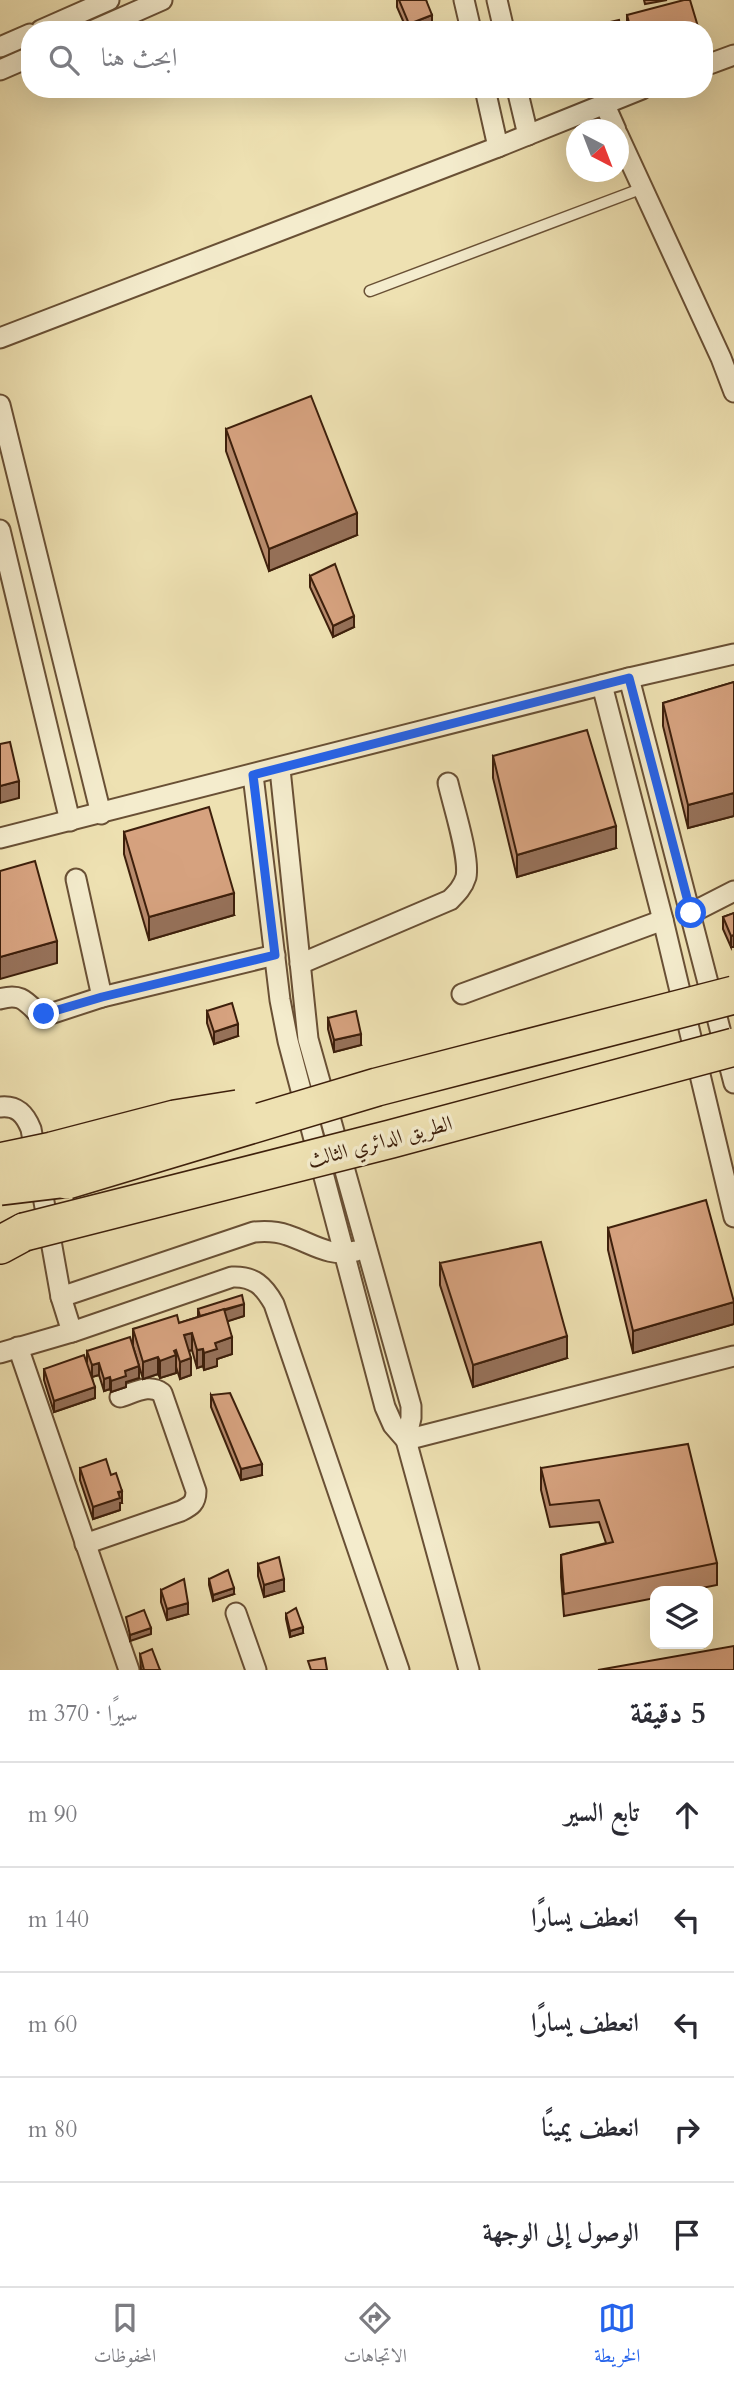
<!DOCTYPE html>
<html lang="ar">
<meta charset="utf-8">
<style>
body{margin:0;font-family:Cardo,Amiri,serif;background:#f2f2f3;color:#2b2b33;direction:rtl}
.controls{position:absolute;right:21px;bottom:21px;display:grid;overflow:hidden;border-radius:14px;box-shadow:0 7px 28px #0002}
.controls button{width:63px;height:63px;display:grid;place-items:center;padding:0;border:0;border-bottom:2px solid #e1e1e2;background:#fff;color:#2b2b33;font:35px sans-serif}
.compass{position:absolute;left:566px;top:119px;width:63px;height:63px;border-radius:50%;background:#fff;box-shadow:0 7px 28px #0002;rotate:138deg}
.stop{position:absolute;width:21px;height:21px;margin:-16px;border:5px solid #2563eb;border-radius:50%;background:#fff}
.stop.end{background:#2563eb;border-color:#fff;box-shadow:0 2px 7px #0008}
.list{margin:0;padding:0;list-style:none}
h2{display:flex;justify-content:space-between;align-items:center;height:91px;margin:0;padding:0 28px;font-size:30px}
h2 small{font-size:23px;font-weight:400;color:#7c7c81}
.list li{display:grid;grid-template-columns:46px 1fr auto;gap:21px;align-items:center;box-sizing:border-box;height:105px;padding:0 28px;border-top:2px solid #e1e1e2}
.list b{display:block;font-size:26px;white-space:nowrap}
.list em{font-size:23px;font-style:normal;color:#7c7c81}
.icon{flex:none;width:38px;height:38px;fill:none;stroke:currentColor;stroke-width:2;stroke-linecap:round;stroke-linejoin:round}
.map{position:relative;flex:none;width:734px;height:1670px;overflow:hidden;direction:ltr}
.search{position:absolute;background:#fff;box-shadow:0 7px 28px #0002;left:21px;right:21px;top:21px;height:77px;display:flex;align-items:center;gap:18px;box-sizing:border-box;padding:0 24px;border-radius:28px;color:#7c7c81;font-size:26px}
.sheet{height:616px;background:#fff}
nav{display:flex;justify-content:space-around;align-items:center;box-sizing:border-box;height:98px;border-top:2px solid #e1e1e2;background:#fff;font-size:19px;color:#7c7c81}
nav a{display:grid;justify-items:center;gap:4px}
nav .on{color:#2563eb}
.map>svg:first-child{display:block}
</style>
<div class="map">
<svg width="734" height="1670" viewBox="0 0 734 1670">
<rect width="100%" height="100%" fill="#eee1b2"/>
<filter id="stains"><feTurbulence type="fractalNoise" baseFrequency=".00286" numOctaves="4"/><feColorMatrix values="0 0 0 0 .2 0 0 0 0 .09 0 0 0 0 .02 0 0 0 .5 -.17"/></filter>
<radialGradient id="worn" r=".72"><stop offset=".6" stop-color="#630" stop-opacity="0"/><stop offset="1" stop-color="#630" stop-opacity=".3"/></radialGradient>
<g fill="none" stroke-linecap="round" stroke-linejoin="round">
<!-- service casing -->
<g stroke="#695035" stroke-width="13">
<path id="service" d="M 370,291 L 643,188"/>
</g>
<!-- minor casing -->
<g stroke="#695035" stroke-width="23">
<g id="minor">
<path d="M 464,0 L 471,30"/>
<path d="M 497,0 L 504,30"/>
<path d="M 41,30 L 109,0"/>
<path d="M 94,30 L 162,0"/>
<path d="M 0,47 L 30,34"/>
<path d="M 704,66 L 734,55"/>
<path d="M 0,70 L 30,57"/>
<path d="M 485,89 L 498,147"/>
<path d="M 517,89 L 528,135"/>
<path d="M 604,103 L 616,130"/>
<path d="M 618,135 L 721,358 L 734,392"/>
<path d="M 0,338 L 498,147 L 642,89"/>
<path d="M 0,405 L 101,814"/>
<path d="M 0,530 L 70,821"/>
<path d="M 629,678 L 734,1083"/>
<path d="M 602,685 L 663,920 L 734,1217"/>
<path d="M 280,769 L 308,1039 L 411,1406 L 411,1418 L 406,1440"/>
<path d="M 253,775 L 280,1000 L 288,1041 L 385,1407 L 393,1425 L 406,1440 L 469,1670"/>
<path d="M 0,838 L 629,678 L 734,654"/>
<path d="M 76,879 L 102,997"/>
<path d="M 691,913 L 734,891"/>
<path d="M 300,964 L 450,900 C 457,893 463,887 466,877 C 470,857 453,805 448,783"/>
<path d="M 462,994 L 663,920"/>
<path d="M 0,999 C 19,993 25,1000 38,1013 L 50,1014 L 102,997 L 275,955"/>
<path d="M 0,1107 C 17,1105 25,1114 31,1129 L 61,1297 L 72,1332"/>
<path d="M 61,1297 L 254,1232 C 265,1231 276,1231 287,1235 C 312,1243 329,1258 356,1251"/>
<path d="M 18,1347 L 129,1670"/>
<path d="M 0,1353 L 72,1332 L 232,1277 C 254,1276 264,1286 274,1304 L 399,1670"/>
<path d="M 406,1440 L 734,1356"/>
<path d="M 85,1544 L 181,1511 C 191,1506 196,1503 196,1491 L 162,1393 C 149,1383 134,1393 120,1397"/>
<path d="M 236,1613 L 256,1670"/>
</g>
</g>
<!-- motorway casing -->
<g stroke="#3d1f0b" stroke-width="40">
<path id="motorway" d="M 0,1245 L 24,1232"/>
</g>
<!-- service -->
<use href="#service" stroke="#f4eccd" stroke-width="10"/>
<!-- minor -->
<use href="#minor" stroke="#f4eccd" stroke-width="19"/>
<!-- motorway -->
<use href="#motorway" stroke="#eee1b2" stroke-width="37"/>
<!-- trunk-bridge casing -->
<g stroke="#3d1f0b" stroke-width="37" stroke-linecap="butt">
<path id="trunk-bridge" d="M 0,1188 L 67,1180"/>
</g>
<!-- motorway-bridge casing -->
<g stroke="#3d1f0b" stroke-width="40" stroke-linecap="butt">
<g id="motorway-bridge">
<path d="M 0,1162 L 52,1151 L 175,1119 L 238,1109"/>
<path d="M 67,1180 L 377,1087 L 734,995"/>
<path d="M 24,1232 L 391,1139 L 734,1047"/>
</g>
</g>
<!-- trunk-bridge -->
<use href="#trunk-bridge" stroke="#eee1b2" stroke-width="33"/>
<!-- motorway-bridge -->
<use href="#motorway-bridge" stroke="#eee1b2" stroke-width="37"/>
</g>
<!-- wall -->
<g fill="#b88b6d" stroke="#3d1f0b" stroke-width="2">
<path d="M 397,0 L 426,0 L 432,26 L 423,30 L 407,30 L 397,7 Z"/>
<path d="M 644,0 L 667,0 L 645,4 Z"/>
<path d="M 627,15 L 699,30 L 627,30 Z"/>
<path d="M 226,429 L 357,535 L 269,571 L 226,451 Z"/>
<path d="M 310,576 L 354,627 L 333,637 L 310,587 Z"/>
<path d="M 734,682 L 734,816 L 688,828 L 663,726 L 663,703 Z"/>
<path d="M 493,756 L 616,848 L 517,877 L 493,778 Z"/>
<path d="M 124,832 L 234,915 L 149,940 L 124,854 Z"/>
<path d="M 734,913 L 731,947 L 723,929 L 723,917 Z"/>
<path d="M 207,1011 L 238,1036 L 214,1044 L 207,1023 Z"/>
<path d="M 328,1018 L 361,1045 L 334,1052 L 328,1029 Z"/>
<path d="M 608,1228 L 734,1324 L 633,1353 L 608,1250 Z"/>
<path d="M 440,1263 L 567,1358 L 473,1387 L 440,1285 Z"/>
<path d="M 198,1309 L 244,1316 L 227,1321 L 232,1354 L 217,1359 L 217,1366 L 204,1370 L 203,1366 L 197,1368 L 192,1350 L 189,1351 L 191,1375 L 180,1379 L 176,1367 L 176,1373 L 160,1378 L 158,1374 L 143,1379 L 133,1346 L 133,1329 L 179,1323 L 198,1317 Z"/>
<path d="M 87,1351 L 139,1378 L 126,1382 L 126,1387 L 111,1392 L 110,1389 L 104,1391 L 99,1375 L 92,1377 L 95,1398 L 54,1412 L 44,1380 L 44,1369 L 87,1362 Z"/>
<path d="M 211,1395 L 262,1475 L 241,1480 L 211,1407 Z"/>
<path d="M 80,1468 L 111,1475 L 122,1503 L 120,1503 L 120,1510 L 93,1519 L 80,1480 Z"/>
<path d="M 541,1468 L 717,1563 L 717,1585 L 687,1591 L 655,1591 L 655,1598 L 564,1616 L 561,1577 L 561,1555 L 606,1543 L 599,1522 L 550,1527 L 541,1490 Z"/>
<path d="M 258,1564 L 284,1591 L 264,1597 L 258,1576 Z"/>
<path d="M 209,1579 L 234,1594 L 213,1601 L 209,1585 Z"/>
<path d="M 161,1590 L 188,1614 L 167,1620 L 161,1602 Z"/>
<path d="M 286,1614 L 303,1633 L 290,1637 L 286,1619 Z"/>
<path d="M 140,1654 L 160,1670 L 141,1670 Z"/>
</g>
<!-- shaded-wall -->
<g fill="#967159" stroke="#3d1f0b" stroke-width="2">
<path d="M 432,15 L 432,26 L 423,30 L 409,30 L 409,24 Z"/>
<path d="M 357,513 L 357,535 L 269,571 L 269,549 Z"/>
<path d="M 354,616 L 354,627 L 333,637 L 333,626 Z"/>
<path d="M 19,781 L 19,798 L 0,803 L 0,786 Z"/>
<path d="M 734,793 L 734,816 L 688,828 L 688,805 Z"/>
<path d="M 616,826 L 616,848 L 517,877 L 517,855 Z"/>
<path d="M 234,893 L 234,915 L 149,940 L 149,917 Z"/>
<path d="M 734,935 L 734,947 L 731,947 L 731,936 Z"/>
<path d="M 57,941 L 57,963 L 0,979 L 0,957 Z"/>
<path d="M 238,1024 L 238,1036 L 214,1044 L 214,1032 Z"/>
<path d="M 361,1034 L 361,1045 L 334,1052 L 334,1040 Z"/>
<path d="M 734,1302 L 734,1324 L 633,1353 L 633,1331 Z"/>
<path d="M 244,1304 L 244,1316 L 201,1330 L 201,1318 Z"/>
<path d="M 192,1333 L 192,1350 L 184,1352 L 184,1335 Z"/>
<path d="M 567,1336 L 567,1358 L 473,1387 L 473,1365 Z"/>
<path d="M 232,1337 L 232,1354 L 217,1359 L 217,1366 L 204,1370 L 204,1353 L 215,1343 Z"/>
<path d="M 203,1349 L 203,1366 L 197,1368 L 197,1350 Z"/>
<path d="M 176,1350 L 176,1373 L 160,1378 L 160,1361 Z"/>
<path d="M 158,1357 L 158,1374 L 143,1379 L 143,1362 Z"/>
<path d="M 191,1358 L 191,1375 L 180,1379 L 180,1362 Z"/>
<path d="M 99,1363 L 99,1375 L 92,1377 L 92,1365 Z"/>
<path d="M 139,1366 L 139,1378 L 126,1382 L 126,1387 L 111,1392 L 111,1381 L 125,1371 Z"/>
<path d="M 110,1377 L 110,1389 L 104,1391 L 104,1379 Z"/>
<path d="M 95,1387 L 95,1398 L 54,1412 L 54,1401 Z"/>
<path d="M 262,1464 L 262,1475 L 241,1480 L 241,1469 Z"/>
<path d="M 122,1491 L 122,1503 L 120,1503 L 120,1510 L 93,1519 L 93,1507 Z"/>
<path d="M 284,1579 L 284,1591 L 264,1597 L 264,1585 Z"/>
<path d="M 234,1588 L 234,1594 L 213,1601 L 213,1595 Z"/>
<path d="M 188,1603 L 188,1614 L 167,1620 L 167,1609 Z"/>
<path d="M 303,1627 L 303,1633 L 290,1637 L 290,1631 Z"/>
<path d="M 151,1628 L 151,1634 L 130,1641 L 130,1635 Z"/>
</g>
<!-- building -->
<g fill="#d6a27f" stroke="#3d1f0b" stroke-width="2">
<path d="M 399,0 L 426,0 L 432,15 L 409,24 Z"/>
<path d="M 684,0 L 690,0 L 699,30 L 631,30 L 627,15 Z"/>
<path d="M 619,20 L 621,30 L 598,30 L 597,25 Z"/>
<path d="M 311,396 L 357,513 L 269,549 L 226,429 Z"/>
<path d="M 335,564 L 354,616 L 333,626 L 310,576 Z"/>
<path d="M 734,682 L 734,793 L 688,805 L 663,703 Z"/>
<path d="M 587,730 L 616,826 L 517,855 L 493,756 Z"/>
<path d="M 10,742 L 19,781 L 0,786 L 0,744 Z"/>
<path d="M 209,807 L 234,893 L 149,917 L 124,832 Z"/>
<path d="M 35,861 L 57,941 L 0,957 L 0,871 Z"/>
<path d="M 734,913 L 734,935 L 731,936 L 723,917 Z"/>
<path d="M 232,1003 L 238,1024 L 214,1032 L 207,1011 Z"/>
<path d="M 356,1011 L 361,1034 L 334,1040 L 328,1018 Z"/>
<path d="M 706,1200 L 734,1302 L 633,1331 L 608,1228 Z"/>
<path d="M 541,1242 L 567,1336 L 473,1365 L 440,1263 Z"/>
<path d="M 242,1295 L 244,1304 L 200,1316 L 198,1309 Z"/>
<path d="M 224,1309 L 232,1337 L 215,1343 L 217,1349 L 204,1353 L 203,1349 L 197,1350 L 192,1333 L 184,1335 L 191,1358 L 180,1362 L 176,1350 L 174,1351 L 176,1355 L 160,1361 L 158,1357 L 143,1362 L 133,1329 L 177,1315 L 179,1323 Z"/>
<path d="M 130,1337 L 139,1366 L 125,1371 L 126,1376 L 111,1381 L 110,1377 L 104,1379 L 99,1363 L 92,1365 L 87,1351 Z"/>
<path d="M 84,1355 L 95,1387 L 54,1401 L 44,1369 Z"/>
<path d="M 230,1393 L 262,1464 L 241,1469 L 211,1395 Z"/>
<path d="M 688,1444 L 717,1563 L 564,1594 L 561,1555 L 613,1542 L 599,1500 L 550,1505 L 541,1468 Z"/>
<path d="M 106,1459 L 111,1475 L 116,1473 L 122,1491 L 118,1492 L 120,1498 L 93,1507 L 80,1468 Z"/>
<path d="M 279,1557 L 284,1579 L 264,1585 L 258,1564 Z"/>
<path d="M 228,1570 L 234,1588 L 213,1595 L 209,1579 Z"/>
<path d="M 184,1579 L 188,1603 L 167,1609 L 161,1590 Z"/>
<path d="M 296,1608 L 303,1627 L 290,1631 L 286,1614 Z"/>
<path d="M 144,1610 L 151,1628 L 130,1635 L 126,1617 Z"/>
<path d="M 734,1646 L 734,1670 L 598,1670 Z"/>
<path d="M 152,1649 L 160,1670 L 144,1670 L 140,1654 Z"/>
<path d="M 325,1658 L 327,1670 L 311,1670 L 308,1661 Z"/>
</g>
<g fill="none" stroke-linecap="round" stroke-linejoin="round">
<!-- route -->
<path stroke="#2563eb" stroke-width="9" d="M 44,1014 L 102,997 L 275,955 L 253,775 L 629,678 L 691,913"/>
</g>
<g text-anchor="middle" dominant-baseline="central" stroke-width="7" stroke-linejoin="round" paint-order="stroke">
<!-- street labels -->
<g font-size="21" fill="#3d1f0b" stroke="#f4eccd">
<text transform="translate(380 1142) rotate(-15)">الطريق الدائري الثالث</text>
</g>
</g>
<rect width="100%" height="100%" filter="url(#stains)"/>
<rect width="100%" height="100%" fill="url(#worn)"/>
</svg>
<div class="controls">
<button><svg class="icon" aria-label="layers" viewBox="0 0 24 24"><path d="M12 4l9 5-9 5-9-5zM3 14l9 5 9-5"/></svg></button>
</div>
<svg class="compass" viewBox="-18 -18 36 36"><path d="M0-13l5 13h-10z" fill="#e53935"/><path d="M0 13l5-13h-10z" fill="#7c7c81"/></svg>
<div class="stop" style="left:691px;top:913px"></div>
<div class="stop end" style="left:44px;top:1014px"></div>
<div class="search"><svg class="icon" aria-label="search" viewBox="0 0 24 24"><circle cx="10" cy="10" r="6"/><path d="M15 15l6 6"/></svg>ابحث هنا</div>
</div>
<section class="sheet">
<h2>5 دقيقة<small>سيرًا · 370 m</small></h2>
<ul class="list">
<li><svg class="icon" aria-label="ahead" viewBox="0 0 24 24"><path d="M12 20V5M6 11l6-6 6 6"/></svg><div><b>تابع السير</b></div><em>90 m</em></li>
<li><svg class="icon" aria-label="left" viewBox="0 0 24 24"><path d="M17 20v-9H6M10 6l-5 5 5 5"/></svg><div><b>انعطف يسارًا</b></div><em>140 m</em></li>
<li><svg class="icon" aria-label="left" viewBox="0 0 24 24"><path d="M17 20v-9H6M10 6l-5 5 5 5"/></svg><div><b>انعطف يسارًا</b></div><em>60 m</em></li>
<li><svg class="icon" aria-label="right" viewBox="0 0 24 24"><path d="M7 20v-9h11M14 6l5 5-5 5"/></svg><div><b>انعطف يمينًا</b></div><em>80 m</em></li>
<li><svg class="icon" aria-label="arrive" viewBox="0 0 24 24"><path d="M6 21V4h12l-3 4 3 4H6"/></svg><div><b>الوصول إلى الوجهة</b></div></li>
</ul>
</section>
<nav>
<a class="on"><svg class="icon" aria-label="map" viewBox="0 0 24 24"><path d="M3 6l6-2 6 2 6-2v14l-6 2-6-2-6 2zM9 4v14M15 6v14"/></svg>الخريطة</a>
<a><svg class="icon" aria-label="directions" viewBox="0 0 24 24"><path d="M12 3l9 9-9 9-9-9zM9 14v-3h6M13 9l2 2-2 2"/></svg>الاتجاهات</a>
<a><svg class="icon" aria-label="saved" viewBox="0 0 24 24"><path d="M7 4h10v16l-5-4-5 4z"/></svg>المحفوظات</a>
</nav>
